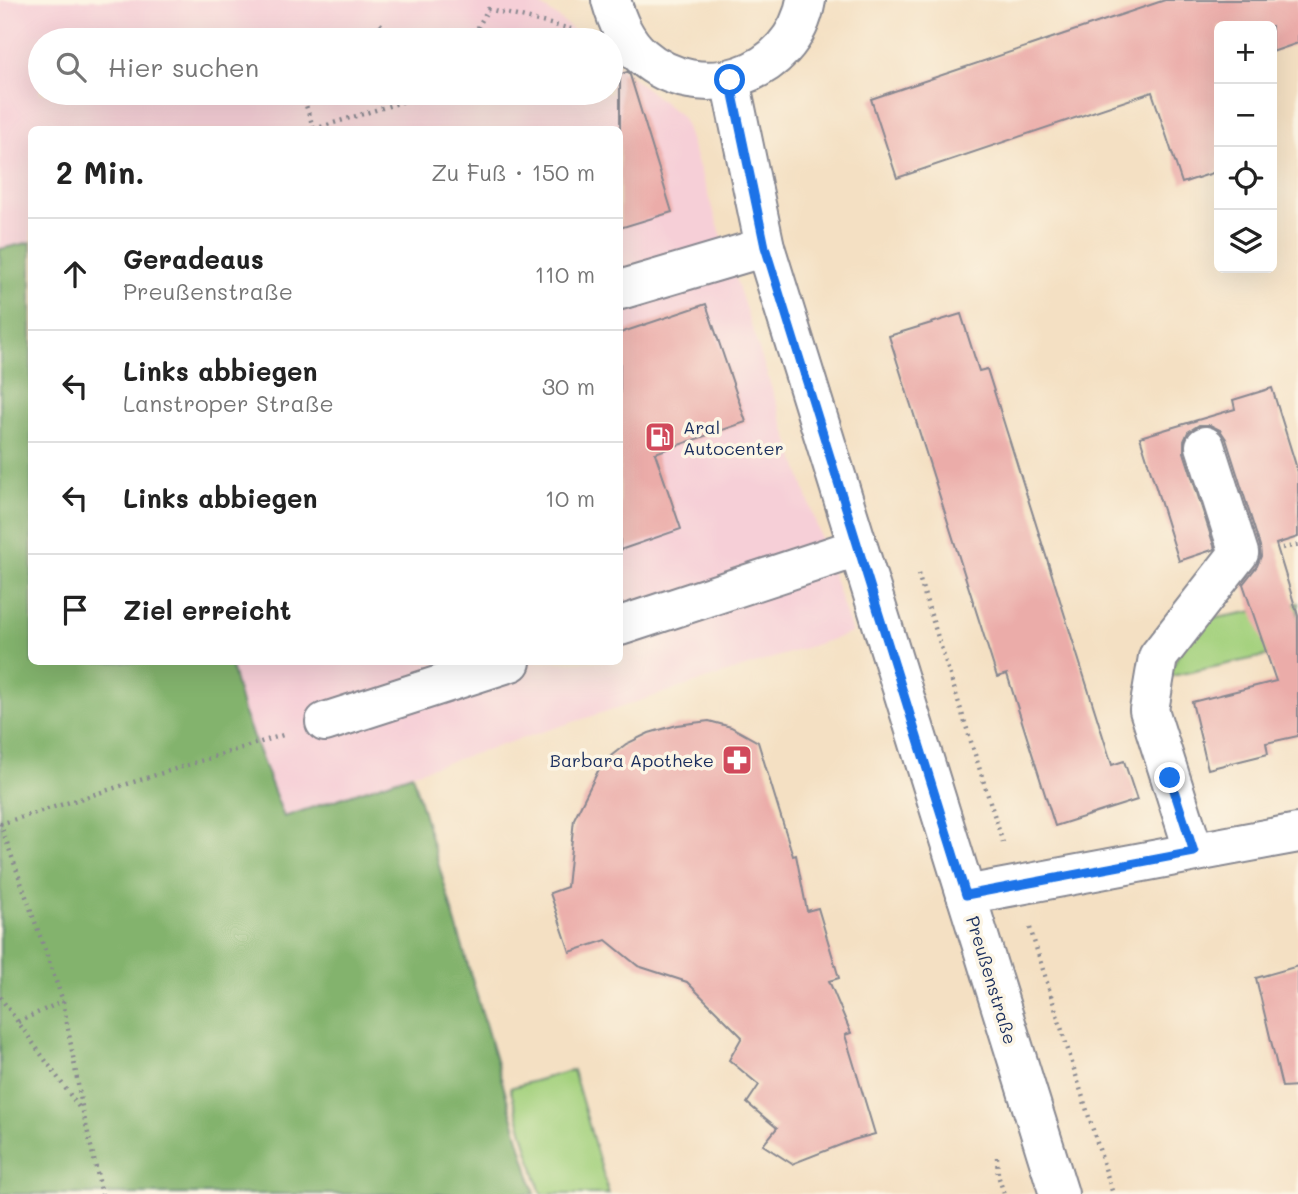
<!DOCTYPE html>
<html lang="de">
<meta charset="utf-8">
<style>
body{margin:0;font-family:Mali,sans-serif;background:#f2f2f2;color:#222}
.controls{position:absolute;right:21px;top:21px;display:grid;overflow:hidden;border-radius:10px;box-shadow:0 7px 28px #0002}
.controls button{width:63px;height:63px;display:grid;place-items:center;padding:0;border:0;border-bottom:2px solid #e0e0e0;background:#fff;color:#222;font:35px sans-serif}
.stop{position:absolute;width:21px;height:21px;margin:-16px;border:5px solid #1a73e8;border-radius:50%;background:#fff}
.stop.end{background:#1a73e8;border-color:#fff;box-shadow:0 2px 7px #0008}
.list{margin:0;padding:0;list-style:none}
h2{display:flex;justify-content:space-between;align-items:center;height:91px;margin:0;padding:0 28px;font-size:30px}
h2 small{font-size:23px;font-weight:400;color:#767676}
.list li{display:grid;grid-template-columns:46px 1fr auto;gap:21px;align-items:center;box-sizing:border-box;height:112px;padding:0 28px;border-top:2px solid #e0e0e0}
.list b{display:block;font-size:26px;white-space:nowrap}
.list p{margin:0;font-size:23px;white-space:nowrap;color:#767676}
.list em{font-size:23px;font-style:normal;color:#767676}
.icon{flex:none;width:38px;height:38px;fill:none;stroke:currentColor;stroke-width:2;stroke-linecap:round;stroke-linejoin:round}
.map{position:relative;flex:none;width:1298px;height:1194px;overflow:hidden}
.search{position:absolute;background:#fff;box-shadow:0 7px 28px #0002;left:28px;top:28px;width:595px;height:77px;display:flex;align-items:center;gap:18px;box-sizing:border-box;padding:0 24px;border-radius:38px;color:#767676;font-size:26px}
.panel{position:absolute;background:#fff;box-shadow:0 7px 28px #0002;left:28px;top:126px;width:595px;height:539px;border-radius:10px}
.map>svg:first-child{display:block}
</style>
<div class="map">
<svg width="1298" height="1194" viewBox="0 0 1298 1194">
<rect width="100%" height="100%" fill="#fcf5e5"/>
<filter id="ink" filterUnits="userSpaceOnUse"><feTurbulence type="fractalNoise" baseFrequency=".0143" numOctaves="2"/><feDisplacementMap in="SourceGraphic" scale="14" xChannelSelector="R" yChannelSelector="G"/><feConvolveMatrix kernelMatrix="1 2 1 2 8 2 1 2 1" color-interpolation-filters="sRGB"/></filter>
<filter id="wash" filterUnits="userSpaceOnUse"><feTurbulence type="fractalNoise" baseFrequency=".00686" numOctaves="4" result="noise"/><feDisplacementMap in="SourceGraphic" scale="28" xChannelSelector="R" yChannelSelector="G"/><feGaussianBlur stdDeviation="1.57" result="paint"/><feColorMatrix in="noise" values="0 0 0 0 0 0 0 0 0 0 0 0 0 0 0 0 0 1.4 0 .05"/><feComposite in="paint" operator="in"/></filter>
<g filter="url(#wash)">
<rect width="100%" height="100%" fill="#f4e0c3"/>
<!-- built -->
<path fill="#f6cfd7" d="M 0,0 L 533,0 L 556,16 L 586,40 L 40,40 L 40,93 L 611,93 L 611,60 L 683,118 L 852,633 L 367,788 L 283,817 L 243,711 L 230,662 L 620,662 L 620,130 L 32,130 L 31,242 L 0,249 Z"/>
<!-- green -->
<g fill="#a4d17e" stroke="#60806e" stroke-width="2">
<path d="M 1298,603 L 1298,649 L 1167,677 L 1195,622 Z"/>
<path d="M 573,1070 L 609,1194 L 541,1194 L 510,1088 Z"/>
</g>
<!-- forest -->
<path fill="#83b36d" stroke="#4f7166" stroke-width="2" d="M 31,242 L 32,662 L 230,662 L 243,711 L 284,817 L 412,774 L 535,1194 L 0,1194 L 0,249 Z"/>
<g id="blocks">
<!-- building -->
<g fill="#ebaca9">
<path d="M 1165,0 L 1298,0 L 1298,43 L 1272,52 L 1272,26 L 1219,26 L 1219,171 L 1182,183 L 1152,92 L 897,178 L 871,99 Z"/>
<path d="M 628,72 L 630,75 L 672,212 L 620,228 L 620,74 Z"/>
<path d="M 706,304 L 746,422 L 655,453 L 681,529 L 620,550 L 620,333 Z"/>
<path d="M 961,314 L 979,371 L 987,369 L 1112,765 L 1124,761 L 1137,800 L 1055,826 L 1007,674 L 997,677 L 889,336 Z"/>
<path d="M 1272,388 L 1298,472 L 1298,537 L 1276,544 L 1298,616 L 1298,736 L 1266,743 L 1268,754 L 1208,769 L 1192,702 L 1276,681 L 1243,584 L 1257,566 L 1261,556 L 1260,546 L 1226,439 L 1220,430 L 1210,425 L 1199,425 L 1188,432 L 1184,441 L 1184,452 L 1215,549 L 1179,561 L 1140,437 L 1235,409 L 1233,400 Z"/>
<path d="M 709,721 L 731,727 L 758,742 L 793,856 L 796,855 L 807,911 L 818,908 L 839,978 L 829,981 L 851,1033 L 845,1035 L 875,1134 L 853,1140 L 792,1164 L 763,1145 L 777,1128 L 747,1103 L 759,1085 L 729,1060 L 742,1037 L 687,982 L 638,966 L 606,940 L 570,952 L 550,893 L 567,887 L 574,819 L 602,763 L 626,744 L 649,733 L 677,725 Z"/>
<path d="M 1298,966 L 1298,1086 L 1282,1087 L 1256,978 Z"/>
</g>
</g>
</g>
<g filter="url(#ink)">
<use href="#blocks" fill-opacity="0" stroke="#888890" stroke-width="2"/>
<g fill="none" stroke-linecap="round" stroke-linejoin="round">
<!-- minor casing -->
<g stroke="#888890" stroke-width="42">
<g id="minor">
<path d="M 611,0 C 617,21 625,41 642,56 C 699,106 793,77 806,0"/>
<path d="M 730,80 L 765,247 L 1059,1194"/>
<path d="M 620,290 L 765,247"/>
<path d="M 620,626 L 857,548"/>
<path d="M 325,722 L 511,662"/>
<path d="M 1194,852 L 1149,710 L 1158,657 L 1239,553 L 1205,446"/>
<path d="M 966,895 L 1298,833"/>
</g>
</g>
<!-- path -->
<g stroke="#888890" stroke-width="4.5" stroke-dasharray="2 5" stroke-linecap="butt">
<path d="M 380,24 L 399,40"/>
<path d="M 471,40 L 488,9 L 571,29"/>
<path d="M 302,93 L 314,130"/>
<path d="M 314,129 L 431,93"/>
<path d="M 1282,548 L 1298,545"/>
<path d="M 918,574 L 1003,843"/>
<path d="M 0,823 L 63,1001 L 83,1112 L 102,1194"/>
<path d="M 0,824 L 283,735"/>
<path d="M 1030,928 L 1113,1194"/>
<path d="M 0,997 L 81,1110"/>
<path d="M 18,1022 L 63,1001"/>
<path d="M 997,1157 L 998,1175 L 1004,1194"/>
</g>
<!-- minor -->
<use href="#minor" stroke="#fff" stroke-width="38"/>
</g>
</g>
<g fill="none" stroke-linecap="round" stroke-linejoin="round" filter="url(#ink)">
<!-- route -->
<path stroke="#1a73e8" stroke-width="9" d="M 730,80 L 765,247 L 966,895 L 1194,852 L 1170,778"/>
</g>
<!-- icons -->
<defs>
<g id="fuel-square" transform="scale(1.575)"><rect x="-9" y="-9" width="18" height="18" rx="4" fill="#d1495b" stroke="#fcf5e5"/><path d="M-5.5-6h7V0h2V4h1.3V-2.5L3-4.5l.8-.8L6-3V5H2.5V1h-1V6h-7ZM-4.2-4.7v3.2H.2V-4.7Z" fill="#fff"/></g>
<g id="pharmacy-square" transform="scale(1.575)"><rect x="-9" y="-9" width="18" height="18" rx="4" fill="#d1495b" stroke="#fcf5e5"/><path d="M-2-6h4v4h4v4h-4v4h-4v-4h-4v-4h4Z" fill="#fff"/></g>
</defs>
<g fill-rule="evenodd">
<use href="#fuel-square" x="660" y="437"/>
<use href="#pharmacy-square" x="737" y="760"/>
</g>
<g text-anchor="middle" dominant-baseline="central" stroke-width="7" stroke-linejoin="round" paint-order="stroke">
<!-- poi labels -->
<g font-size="18" fill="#1b2f5e" stroke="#fcf5e5" text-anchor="start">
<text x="683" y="427">Aral<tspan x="683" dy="21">Autocenter</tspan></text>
<text x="714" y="760" text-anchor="end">Barbara Apotheke</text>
</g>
<!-- street labels -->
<g font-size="18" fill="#1b2f5e" stroke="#fcf5e5">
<text transform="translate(992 980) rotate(73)">Preußenstraße</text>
</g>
</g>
</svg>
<div class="controls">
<button>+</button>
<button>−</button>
<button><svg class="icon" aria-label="locate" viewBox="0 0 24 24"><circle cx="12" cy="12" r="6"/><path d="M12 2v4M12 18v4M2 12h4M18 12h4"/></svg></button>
<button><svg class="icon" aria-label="layers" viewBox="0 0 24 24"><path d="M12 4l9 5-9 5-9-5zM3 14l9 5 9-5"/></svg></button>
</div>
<div class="stop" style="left:730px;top:80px"></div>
<div class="stop end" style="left:1170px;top:778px"></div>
<div class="search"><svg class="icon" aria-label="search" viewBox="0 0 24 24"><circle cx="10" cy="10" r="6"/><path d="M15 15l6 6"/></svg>Hier suchen</div>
<section class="panel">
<h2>2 Min.<small>Zu Fuß · 150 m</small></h2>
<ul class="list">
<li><svg class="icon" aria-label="ahead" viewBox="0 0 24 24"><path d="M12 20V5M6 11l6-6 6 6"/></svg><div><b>Geradeaus</b><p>Preußenstraße</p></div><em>110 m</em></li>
<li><svg class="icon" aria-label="left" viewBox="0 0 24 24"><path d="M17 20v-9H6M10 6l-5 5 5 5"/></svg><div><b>Links abbiegen</b><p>Lanstroper Straße</p></div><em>30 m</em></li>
<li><svg class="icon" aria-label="left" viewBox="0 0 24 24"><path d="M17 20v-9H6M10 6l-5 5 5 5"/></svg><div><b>Links abbiegen</b></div><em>10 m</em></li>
<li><svg class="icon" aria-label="arrive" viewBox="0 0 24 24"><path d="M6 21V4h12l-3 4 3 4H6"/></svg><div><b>Ziel erreicht</b></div></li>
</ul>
</section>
</div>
